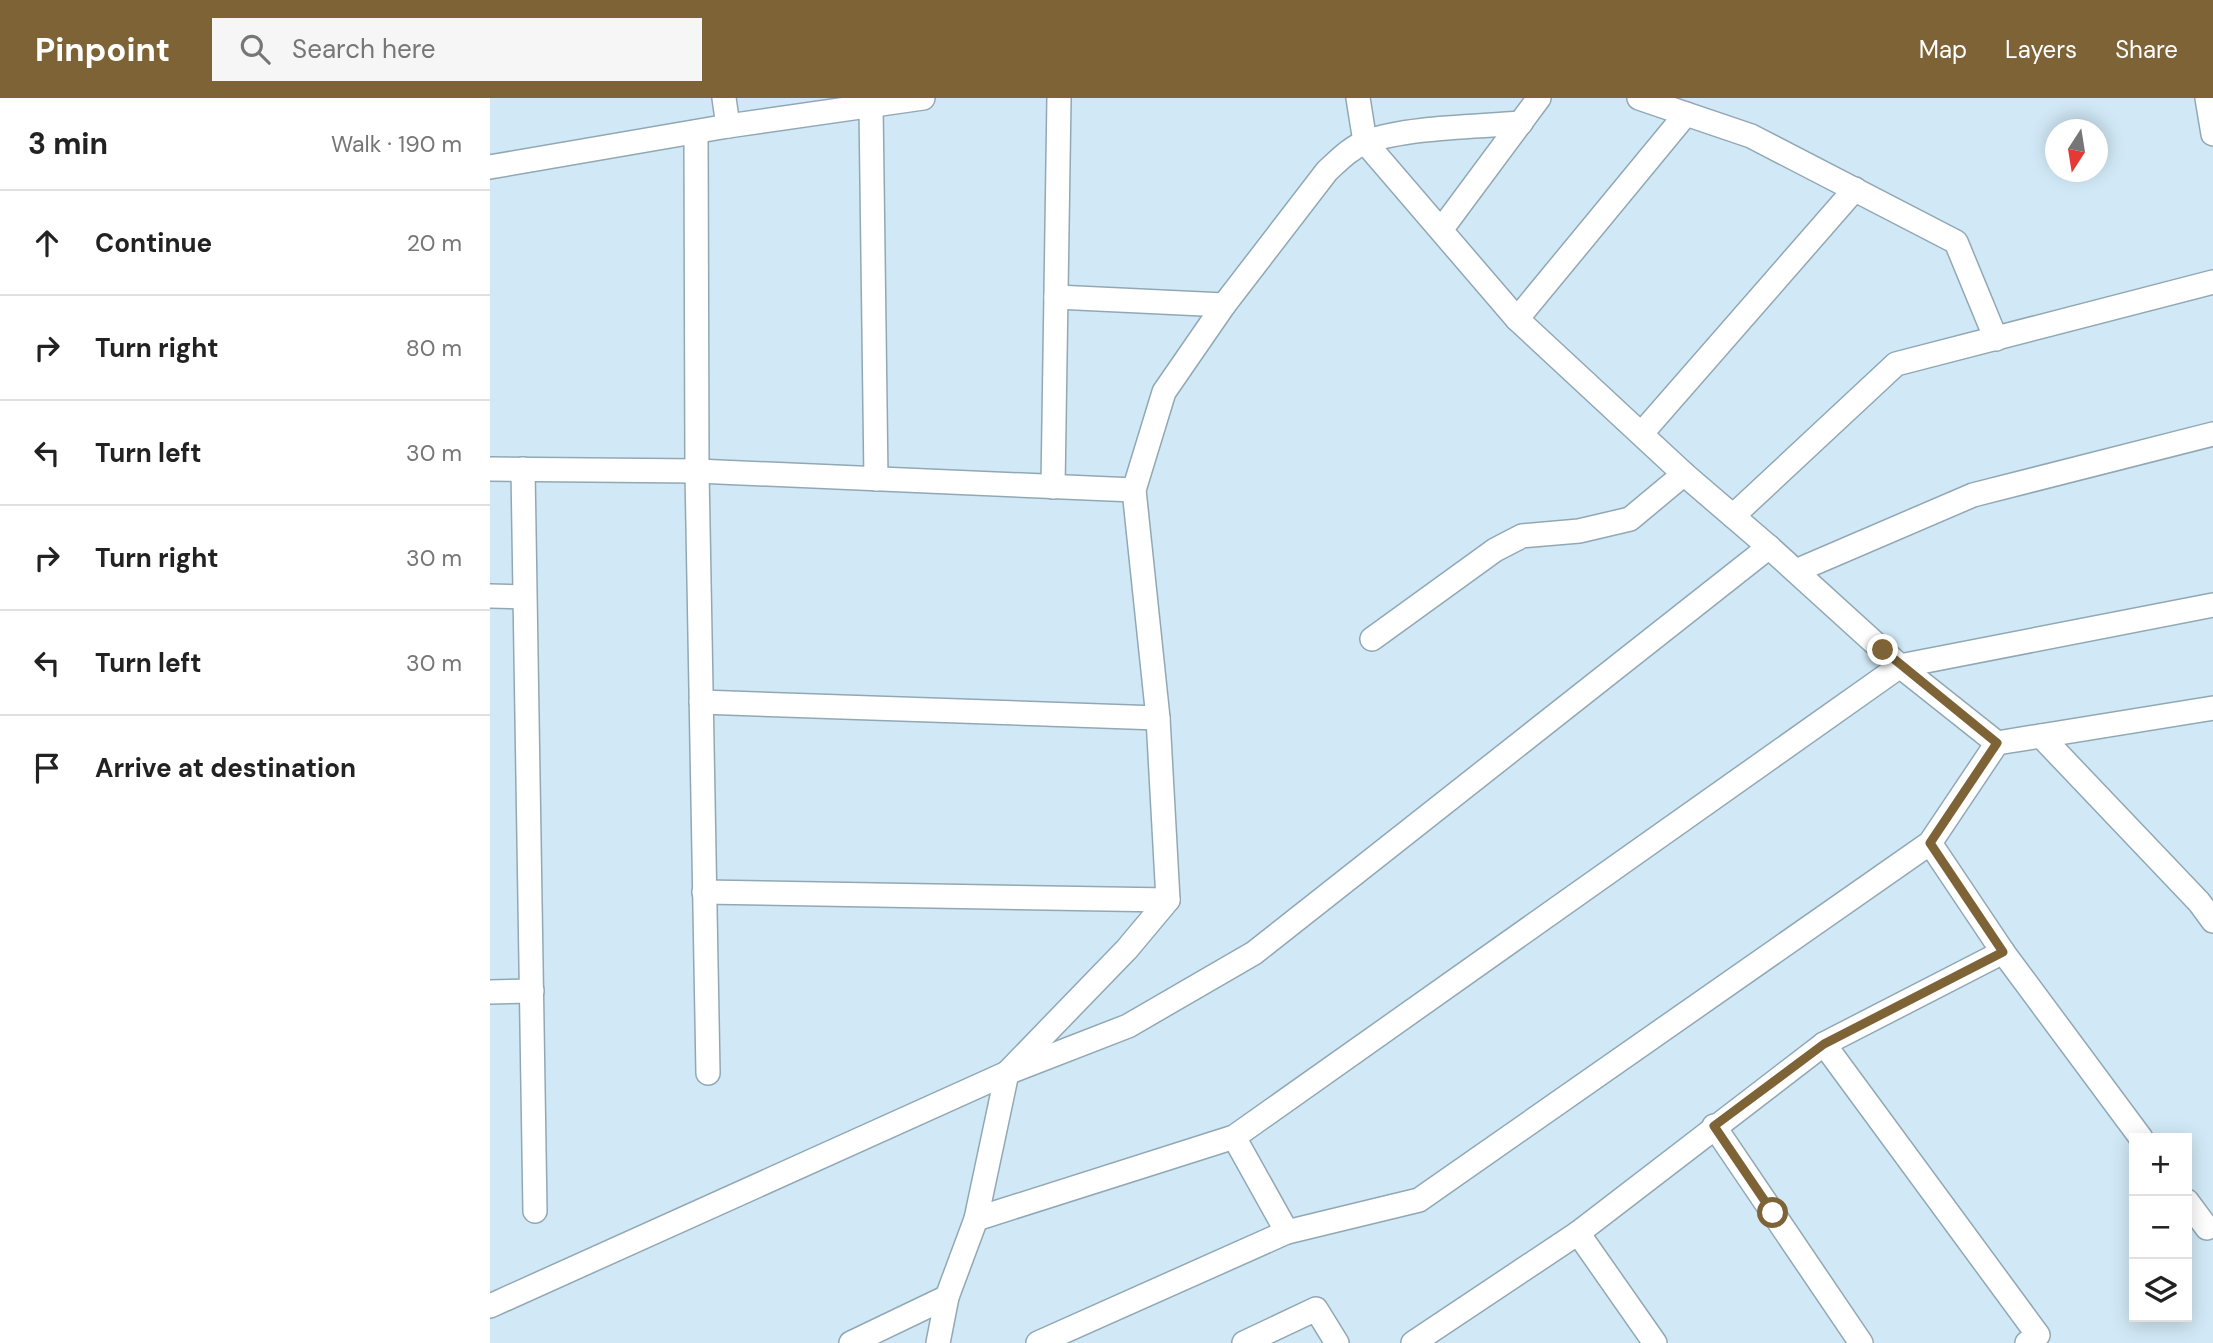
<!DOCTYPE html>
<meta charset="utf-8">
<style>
body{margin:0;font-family:"DM Sans",sans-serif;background:#f6f6f6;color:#222}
.controls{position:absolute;right:21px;bottom:21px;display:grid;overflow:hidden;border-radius:0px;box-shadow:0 4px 18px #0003}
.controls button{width:63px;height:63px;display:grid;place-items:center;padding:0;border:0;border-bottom:2px solid #e0e0e0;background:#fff;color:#222;font:35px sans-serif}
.compass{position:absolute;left:1555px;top:21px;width:63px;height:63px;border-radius:50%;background:#fff;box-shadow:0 4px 18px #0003;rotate:192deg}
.stop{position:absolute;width:21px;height:21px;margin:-16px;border:5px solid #7d6335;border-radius:50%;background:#fff}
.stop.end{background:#7d6335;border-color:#fff;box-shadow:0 2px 7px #0008}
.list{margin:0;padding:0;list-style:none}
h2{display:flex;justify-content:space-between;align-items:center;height:91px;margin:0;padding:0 28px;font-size:30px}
h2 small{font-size:23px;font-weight:400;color:#767676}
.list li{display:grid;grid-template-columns:46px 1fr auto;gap:21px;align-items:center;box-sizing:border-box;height:105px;padding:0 28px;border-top:2px solid #e0e0e0}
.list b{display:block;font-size:26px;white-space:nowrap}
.list em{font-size:23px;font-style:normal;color:#767676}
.icon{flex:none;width:38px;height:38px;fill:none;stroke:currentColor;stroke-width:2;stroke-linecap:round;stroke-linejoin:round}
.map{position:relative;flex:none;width:1723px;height:1245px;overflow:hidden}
header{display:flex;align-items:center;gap:42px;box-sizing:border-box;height:98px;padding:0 35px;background:#7d6335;color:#fff}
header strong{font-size:33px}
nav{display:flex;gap:38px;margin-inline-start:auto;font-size:24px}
.search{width:490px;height:63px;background:#f6f6f6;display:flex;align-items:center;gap:18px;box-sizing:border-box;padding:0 24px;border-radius:0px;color:#767676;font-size:26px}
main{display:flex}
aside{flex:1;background:#fff}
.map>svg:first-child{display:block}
</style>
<header>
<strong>Pinpoint</strong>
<div class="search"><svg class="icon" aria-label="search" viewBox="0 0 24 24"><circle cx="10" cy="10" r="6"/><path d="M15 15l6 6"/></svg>Search here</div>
<nav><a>Map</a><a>Layers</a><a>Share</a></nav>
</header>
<main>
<aside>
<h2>3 min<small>Walk · 190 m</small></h2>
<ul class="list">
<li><svg class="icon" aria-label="ahead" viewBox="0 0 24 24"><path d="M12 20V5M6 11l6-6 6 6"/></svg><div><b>Continue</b></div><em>20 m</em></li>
<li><svg class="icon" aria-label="right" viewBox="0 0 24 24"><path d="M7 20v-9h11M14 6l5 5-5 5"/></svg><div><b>Turn right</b></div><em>80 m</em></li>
<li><svg class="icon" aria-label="left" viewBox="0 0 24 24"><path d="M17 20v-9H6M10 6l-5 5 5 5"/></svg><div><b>Turn left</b></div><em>30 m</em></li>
<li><svg class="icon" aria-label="right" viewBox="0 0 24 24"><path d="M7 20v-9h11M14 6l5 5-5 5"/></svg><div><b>Turn right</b></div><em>30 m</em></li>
<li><svg class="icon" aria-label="left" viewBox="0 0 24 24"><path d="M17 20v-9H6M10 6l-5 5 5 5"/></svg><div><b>Turn left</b></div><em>30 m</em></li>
<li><svg class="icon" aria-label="arrive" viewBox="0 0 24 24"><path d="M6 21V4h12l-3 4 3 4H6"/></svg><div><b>Arrive at destination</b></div></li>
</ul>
</aside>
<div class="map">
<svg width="1723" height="1245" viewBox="0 0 1723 1245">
<rect width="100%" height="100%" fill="#d1e9f6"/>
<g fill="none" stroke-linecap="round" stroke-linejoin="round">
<!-- minor casing -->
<g stroke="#91a8b4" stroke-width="26">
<g id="minor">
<path d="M 234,0 L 238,28"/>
<path d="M 868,0 L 875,44 L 1027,221 L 1194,376 L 1279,449 L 1410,568 L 1507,645"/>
<path d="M 1149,0 L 1261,38 L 1466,144 L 1506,241"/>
<path d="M 1717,0 L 1723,36"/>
<path d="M 381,8 L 386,381"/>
<path d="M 206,34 L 207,373 L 218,975"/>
<path d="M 0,69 L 238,28 L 433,0"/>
<path d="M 951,132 L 1049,0"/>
<path d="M 566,199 L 734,207"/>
<path d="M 1027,221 L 1196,16"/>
<path d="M 1152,335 L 1365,91"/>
<path d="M 0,371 L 207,373 L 644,392"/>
<path d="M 33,371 L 45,1113"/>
<path d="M 563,389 L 569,0"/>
<path d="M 1243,418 L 1406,266 L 1723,184"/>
<path d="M 1306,473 L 1483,397 L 1723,336"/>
<path d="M 0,498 L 34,499"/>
<path d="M 882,541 L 1005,452 L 1032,438 L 1089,433 L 1140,421 L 1194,376"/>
<path d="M 211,604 L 668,620"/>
<path d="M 1551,638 L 1709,804 L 1723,823"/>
<path d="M 1440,745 L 1513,854 L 1651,1040"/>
<path d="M 214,794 L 678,802"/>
<path d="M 0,894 L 42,893"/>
<path d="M 1334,946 L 1548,1237 L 1537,1245"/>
<path d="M 1224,1028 L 1371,1245"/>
<path d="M 744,1039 L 797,1134 L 929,1102 L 1440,745 L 1507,645 L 1723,610"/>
<path d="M 1697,1103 L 1717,1130"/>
<path d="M 486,1121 L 744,1039 L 1410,568 L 1723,507"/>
<path d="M 1088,1135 L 1165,1245"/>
<path d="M 0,1208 L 517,975 L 638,928 L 764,855 L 1279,449"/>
<path d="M 361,1245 L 457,1199"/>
<path d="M 448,1245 L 457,1199 L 486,1121 L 517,975 L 637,851 L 678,802 L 668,620 L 644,392 L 674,294 L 734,207 L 837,73 C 849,62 860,50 876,44 C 917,29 986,29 1031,25"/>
<path d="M 548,1245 L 797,1134"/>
<path d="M 754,1245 L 826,1211 L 847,1245"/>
<path d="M 923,1245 L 1088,1135 L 1334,946 L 1513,854"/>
</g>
</g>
<!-- minor -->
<use href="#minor" stroke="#fff" stroke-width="23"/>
</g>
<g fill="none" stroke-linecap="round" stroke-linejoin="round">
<!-- route -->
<path stroke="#7d6335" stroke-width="9" d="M 1283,1115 L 1224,1028 L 1334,946 L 1513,854 L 1440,745 L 1507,645 L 1393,552"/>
</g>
</svg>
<div class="controls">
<button>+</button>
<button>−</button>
<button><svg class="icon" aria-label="layers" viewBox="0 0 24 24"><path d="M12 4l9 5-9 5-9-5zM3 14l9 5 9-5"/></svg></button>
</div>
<svg class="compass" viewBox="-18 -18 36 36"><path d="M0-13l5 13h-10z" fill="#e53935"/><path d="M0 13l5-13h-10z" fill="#767676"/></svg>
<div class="stop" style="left:1283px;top:1115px"></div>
<div class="stop end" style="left:1393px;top:552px"></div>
</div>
</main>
